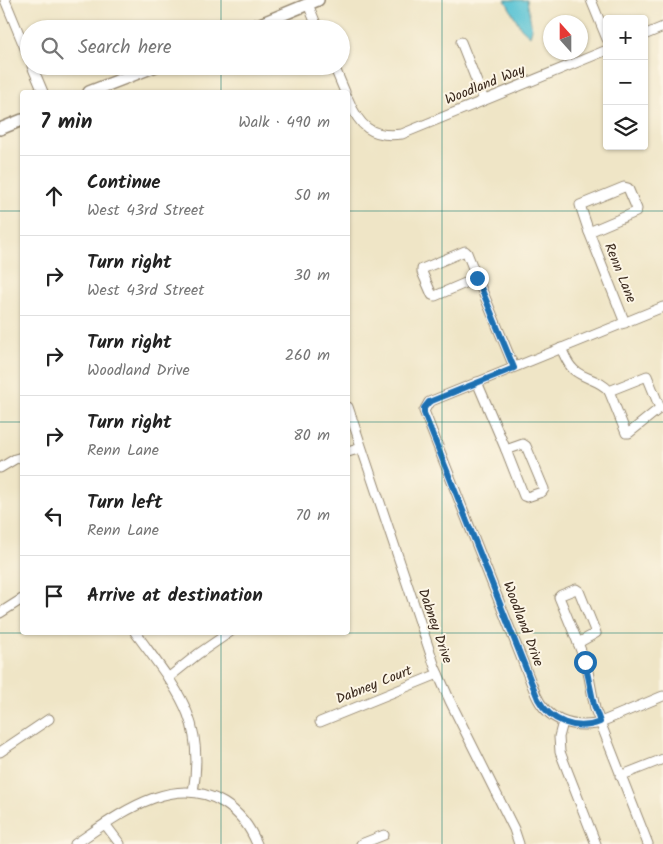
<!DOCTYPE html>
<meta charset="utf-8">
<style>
body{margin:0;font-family:Kalam,sans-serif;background:#f2f2f2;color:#222}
.controls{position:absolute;right:15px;top:15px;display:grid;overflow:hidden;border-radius:5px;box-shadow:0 1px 4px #0004}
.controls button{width:45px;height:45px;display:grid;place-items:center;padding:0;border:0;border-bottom:1px solid #e0e0e0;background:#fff;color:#222;font:25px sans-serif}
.compass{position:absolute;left:543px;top:15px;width:45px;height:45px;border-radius:50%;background:#fff;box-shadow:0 1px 4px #0004;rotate:339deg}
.stop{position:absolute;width:15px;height:15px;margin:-11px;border:4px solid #1f6fb2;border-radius:50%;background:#fff}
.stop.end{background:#1f6fb2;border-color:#fff;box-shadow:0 1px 5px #0008}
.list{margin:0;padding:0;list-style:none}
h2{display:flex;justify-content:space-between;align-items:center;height:65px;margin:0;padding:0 20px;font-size:21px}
h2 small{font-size:16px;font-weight:400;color:#767676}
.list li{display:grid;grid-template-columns:32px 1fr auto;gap:15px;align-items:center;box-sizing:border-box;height:80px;padding:0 20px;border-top:1px solid #e0e0e0}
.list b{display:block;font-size:19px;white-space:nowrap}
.list p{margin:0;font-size:16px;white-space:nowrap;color:#767676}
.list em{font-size:16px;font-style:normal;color:#767676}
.icon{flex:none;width:28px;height:28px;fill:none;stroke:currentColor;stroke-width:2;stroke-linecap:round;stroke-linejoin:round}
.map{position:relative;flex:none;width:663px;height:844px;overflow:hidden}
.search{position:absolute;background:#fff;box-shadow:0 1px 4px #0004;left:20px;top:20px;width:330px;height:55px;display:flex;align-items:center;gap:12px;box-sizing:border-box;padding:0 18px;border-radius:28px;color:#767676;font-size:19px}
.panel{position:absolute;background:#fff;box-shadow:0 1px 4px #0004;left:20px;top:90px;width:330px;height:545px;border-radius:5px}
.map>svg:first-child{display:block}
</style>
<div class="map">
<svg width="663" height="844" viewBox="0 0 663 844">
<rect width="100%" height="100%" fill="#fcf5e5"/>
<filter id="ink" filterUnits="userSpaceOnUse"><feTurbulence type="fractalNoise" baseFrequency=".02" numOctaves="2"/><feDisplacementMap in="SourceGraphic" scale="10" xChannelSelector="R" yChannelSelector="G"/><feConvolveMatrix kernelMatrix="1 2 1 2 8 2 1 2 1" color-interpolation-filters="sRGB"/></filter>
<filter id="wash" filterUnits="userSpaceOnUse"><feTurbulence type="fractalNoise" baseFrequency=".0096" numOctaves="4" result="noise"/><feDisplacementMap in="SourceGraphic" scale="20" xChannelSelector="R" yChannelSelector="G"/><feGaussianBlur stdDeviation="1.12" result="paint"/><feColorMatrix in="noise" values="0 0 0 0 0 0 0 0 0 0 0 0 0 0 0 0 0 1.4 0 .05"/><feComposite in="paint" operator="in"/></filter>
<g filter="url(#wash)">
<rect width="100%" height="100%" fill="#efe5c6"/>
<!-- water -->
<path fill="#59c3d4" stroke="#4a7679" d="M 505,0 L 527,0 L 532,29 L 530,36 L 521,28 Z"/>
</g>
<g filter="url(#ink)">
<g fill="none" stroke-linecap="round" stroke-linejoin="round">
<!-- minor casing -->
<g stroke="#958872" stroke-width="11">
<g id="minor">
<path d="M 5,0 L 29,58"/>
<path d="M 591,0 L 607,39"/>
<path d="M 308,4 L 318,29"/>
<path d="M 644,35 L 663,27"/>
<path d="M 461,42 L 484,100"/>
<path d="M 32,66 L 43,92"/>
<path d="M 334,66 L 345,92"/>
<path d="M 348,99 C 359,126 371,138 402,134 L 607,50"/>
<path d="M 624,187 L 628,188 L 637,209 L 636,212 L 589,232 L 580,205 Z"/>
<path d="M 589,232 L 625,323"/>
<path d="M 465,251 L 467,253 L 477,278 L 435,296 L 432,295 L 422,272 L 422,269 Z"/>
<path d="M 477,278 L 514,367"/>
<path d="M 663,307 L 429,402 L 424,411 L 536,695 C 547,720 571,728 596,724 L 663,696"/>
<path d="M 561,348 C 565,356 567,364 574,370 C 584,379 601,380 609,391"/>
<path d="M 647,376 L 660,408 L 629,433 L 626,433 L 609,391 Z"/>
<path d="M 477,382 L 506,450"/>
<path d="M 348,407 L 435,667 L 450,701 L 514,829 L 519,844"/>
<path d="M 523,444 L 526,446 L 544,489 L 542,492 L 527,497 L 524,496 L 506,450 Z"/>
<path d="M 348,452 L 361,448"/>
<path d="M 0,468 L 15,459 L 22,457"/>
<path d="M 576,589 L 579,591 L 596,633 L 578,643 L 559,597 L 561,595 Z"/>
<path d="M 0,613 L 22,599"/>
<path d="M 135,632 C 176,689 206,718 193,792"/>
<path d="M 578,643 L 587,666 L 595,709 L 648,844"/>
<path d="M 168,678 L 198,654 L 230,632"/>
<path d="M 320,722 L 438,674"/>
<path d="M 563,722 L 559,737 L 560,752 L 596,844"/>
<path d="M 0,752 L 49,719"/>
<path d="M 620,776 L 663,759"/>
<path d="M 105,824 L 120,844"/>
<path d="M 75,844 C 117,816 173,771 224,803 C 240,813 250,827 257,844"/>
<path d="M 361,844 L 384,835"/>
</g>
</g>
<!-- tertiary casing -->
<g stroke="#958872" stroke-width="14">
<g id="tertiary">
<path d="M 248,29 L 318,0"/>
<path d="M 89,92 L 156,66"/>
<path d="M 0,129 L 22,120"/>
</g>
</g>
<!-- minor -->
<use href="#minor" stroke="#fff" stroke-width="9"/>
<!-- tertiary -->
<use href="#tertiary" stroke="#fff" stroke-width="11"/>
</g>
</g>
<g fill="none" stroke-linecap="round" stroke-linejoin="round" filter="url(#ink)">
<!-- route -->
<path stroke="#1f6fb2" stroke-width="6" d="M 477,278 L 514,368 L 429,402 L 424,408 L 424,413 L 538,699 C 550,721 576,732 600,722 L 594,705 L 585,662"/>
</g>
<!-- grid -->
<path fill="none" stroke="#0f766e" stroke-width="1" stroke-opacity="0.55" d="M 221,0 L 221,29M 442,0 L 442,844M 221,66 L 221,92M 0,211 L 22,211M 348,211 L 663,211M 0,422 L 22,422M 348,422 L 663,422M 221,632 L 221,844M 0,633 L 663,633"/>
<g text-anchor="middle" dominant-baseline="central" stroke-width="4" stroke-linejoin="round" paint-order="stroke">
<!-- street labels -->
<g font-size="14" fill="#3b2a1e" stroke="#fcf5e5">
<text transform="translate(485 85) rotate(-22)">Woodland Way</text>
<text transform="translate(620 273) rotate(68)">Renn Lane</text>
<text transform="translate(523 624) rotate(69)">Woodland Drive</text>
<text transform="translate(435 626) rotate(71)">Dabney Drive</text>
<text transform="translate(374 685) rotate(-22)">Dabney Court</text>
</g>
</g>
</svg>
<div class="controls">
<button>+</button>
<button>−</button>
<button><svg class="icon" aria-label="layers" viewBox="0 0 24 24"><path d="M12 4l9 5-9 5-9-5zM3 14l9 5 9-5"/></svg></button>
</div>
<svg class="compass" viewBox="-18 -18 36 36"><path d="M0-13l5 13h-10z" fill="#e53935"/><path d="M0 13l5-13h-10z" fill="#767676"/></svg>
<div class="stop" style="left:585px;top:662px"></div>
<div class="stop end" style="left:477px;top:278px"></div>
<div class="search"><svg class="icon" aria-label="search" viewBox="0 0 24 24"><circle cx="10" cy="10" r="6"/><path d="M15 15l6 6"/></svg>Search here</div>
<section class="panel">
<h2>7 min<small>Walk · 490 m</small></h2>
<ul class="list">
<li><svg class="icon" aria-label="ahead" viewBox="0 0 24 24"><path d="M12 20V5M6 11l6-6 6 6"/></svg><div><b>Continue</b><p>West 43rd Street</p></div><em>50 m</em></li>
<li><svg class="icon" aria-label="right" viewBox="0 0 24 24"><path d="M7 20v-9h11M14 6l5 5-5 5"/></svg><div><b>Turn right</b><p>West 43rd Street</p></div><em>30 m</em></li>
<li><svg class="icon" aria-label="right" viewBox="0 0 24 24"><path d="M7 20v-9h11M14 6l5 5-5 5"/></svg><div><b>Turn right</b><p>Woodland Drive</p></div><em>260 m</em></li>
<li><svg class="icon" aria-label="right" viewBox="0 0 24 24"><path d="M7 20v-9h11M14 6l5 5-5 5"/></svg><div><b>Turn right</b><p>Renn Lane</p></div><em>80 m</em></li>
<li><svg class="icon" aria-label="left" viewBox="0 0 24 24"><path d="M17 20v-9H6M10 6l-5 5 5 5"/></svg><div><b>Turn left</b><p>Renn Lane</p></div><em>70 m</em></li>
<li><svg class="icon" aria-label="arrive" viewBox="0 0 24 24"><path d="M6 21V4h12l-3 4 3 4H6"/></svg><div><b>Arrive at destination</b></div></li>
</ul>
</section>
</div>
